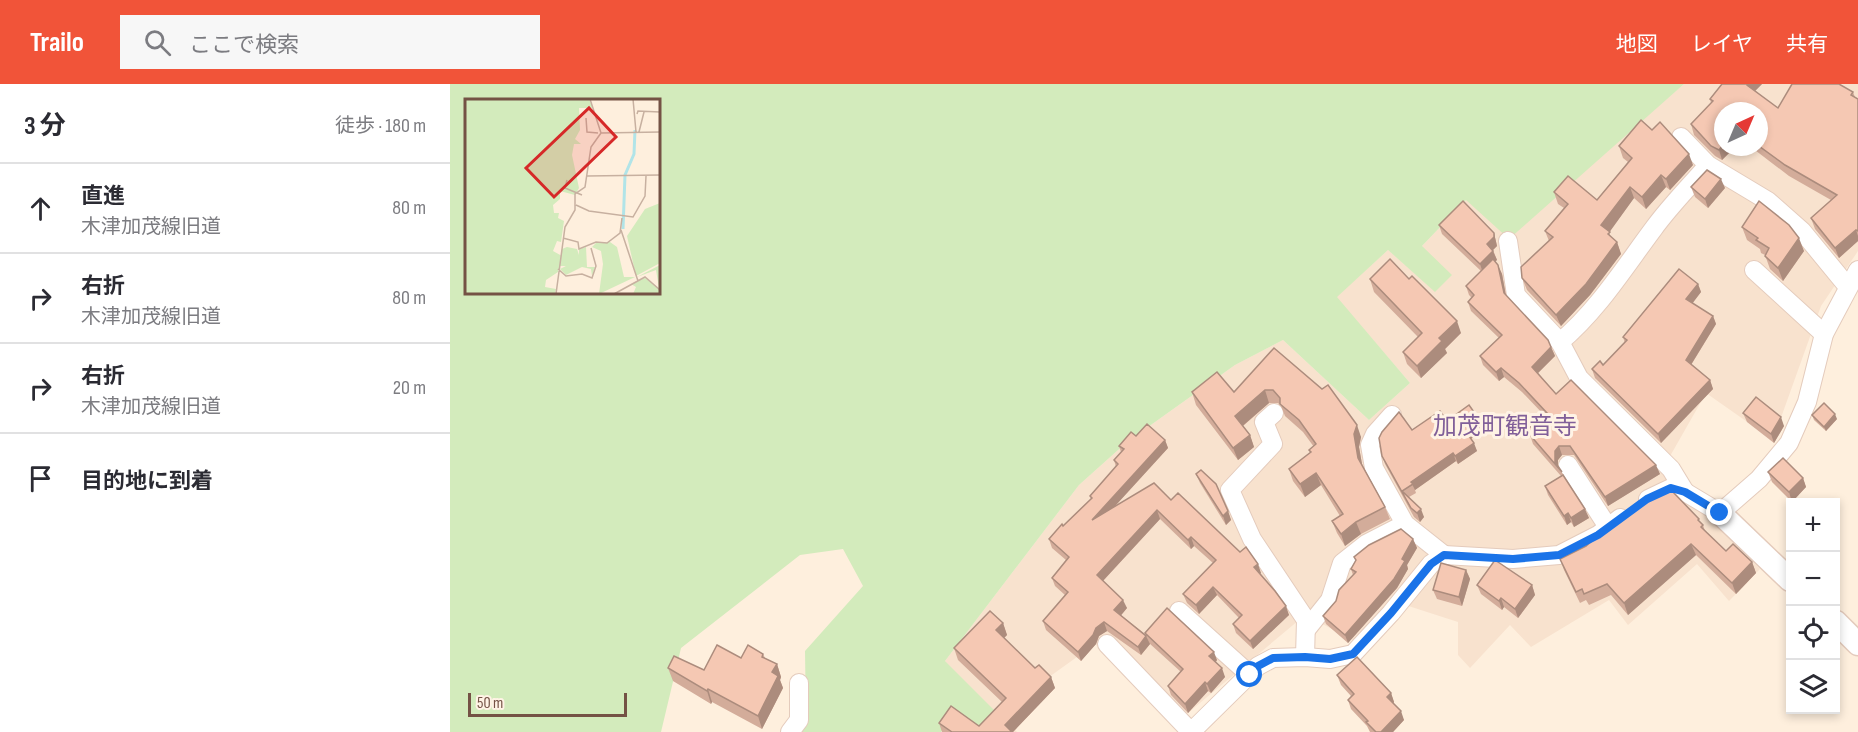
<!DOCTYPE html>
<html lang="ja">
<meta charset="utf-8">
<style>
body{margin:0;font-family:"Sofia Sans Condensed","Noto Sans JP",sans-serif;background:#f7f7f7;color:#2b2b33}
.controls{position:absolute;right:18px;bottom:18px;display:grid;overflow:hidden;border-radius:0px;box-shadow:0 3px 9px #0003}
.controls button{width:54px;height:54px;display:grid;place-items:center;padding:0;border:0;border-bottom:2px solid #e1e1e2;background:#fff;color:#2b2b33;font:30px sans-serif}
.compass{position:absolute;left:1264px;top:18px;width:54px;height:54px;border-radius:50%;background:#fff;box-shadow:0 3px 9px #0003;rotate:44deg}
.scale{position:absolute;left:18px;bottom:15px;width:159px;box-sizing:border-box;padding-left:6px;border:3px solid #745245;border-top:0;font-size:16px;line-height:21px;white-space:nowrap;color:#745245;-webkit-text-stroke:4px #fff3e5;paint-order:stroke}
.stop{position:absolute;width:18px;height:18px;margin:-14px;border:4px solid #1a73e8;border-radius:50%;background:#fff}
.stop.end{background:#1a73e8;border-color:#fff;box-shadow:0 2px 6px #0008}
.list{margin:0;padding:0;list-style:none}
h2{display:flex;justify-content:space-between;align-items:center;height:78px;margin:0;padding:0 24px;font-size:26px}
h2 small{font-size:20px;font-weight:400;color:#7c7c81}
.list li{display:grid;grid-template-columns:39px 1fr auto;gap:18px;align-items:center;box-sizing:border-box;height:90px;padding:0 24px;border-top:2px solid #e1e1e2}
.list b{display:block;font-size:22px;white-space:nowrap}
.list p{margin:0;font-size:20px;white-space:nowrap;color:#7c7c81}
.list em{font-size:20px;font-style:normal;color:#7c7c81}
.icon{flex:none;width:33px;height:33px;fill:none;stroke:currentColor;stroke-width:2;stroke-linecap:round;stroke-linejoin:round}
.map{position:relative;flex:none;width:1408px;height:648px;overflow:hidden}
header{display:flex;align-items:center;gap:36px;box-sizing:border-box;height:84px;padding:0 30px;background:#f15439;color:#fff}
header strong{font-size:28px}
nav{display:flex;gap:33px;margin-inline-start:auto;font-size:21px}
.search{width:420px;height:54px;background:#f7f7f7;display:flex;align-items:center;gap:15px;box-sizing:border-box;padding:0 21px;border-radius:0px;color:#7c7c81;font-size:22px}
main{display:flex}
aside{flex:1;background:#fff}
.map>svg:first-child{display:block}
</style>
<header>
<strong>Trailo</strong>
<div class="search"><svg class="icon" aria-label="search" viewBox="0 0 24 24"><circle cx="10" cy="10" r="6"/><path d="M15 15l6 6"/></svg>ここで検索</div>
<nav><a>地図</a><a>レイヤ</a><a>共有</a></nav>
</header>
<main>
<aside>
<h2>3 分<small>徒歩 · 180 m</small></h2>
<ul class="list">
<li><svg class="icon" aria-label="ahead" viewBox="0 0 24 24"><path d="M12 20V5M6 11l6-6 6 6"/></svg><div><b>直進</b><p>木津加茂線旧道</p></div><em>80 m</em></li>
<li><svg class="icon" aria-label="right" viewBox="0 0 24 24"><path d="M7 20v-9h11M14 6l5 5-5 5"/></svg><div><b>右折</b><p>木津加茂線旧道</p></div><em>80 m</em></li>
<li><svg class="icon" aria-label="right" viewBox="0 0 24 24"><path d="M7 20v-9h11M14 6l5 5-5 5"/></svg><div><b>右折</b><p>木津加茂線旧道</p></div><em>20 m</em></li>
<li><svg class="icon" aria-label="arrive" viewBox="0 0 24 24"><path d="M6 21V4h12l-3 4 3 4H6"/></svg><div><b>目的地に到着</b></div></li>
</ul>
</aside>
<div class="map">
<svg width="1408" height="648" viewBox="0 0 1408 648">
<rect width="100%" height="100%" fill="#feefdd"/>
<!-- residential -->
<path fill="#f8e2ce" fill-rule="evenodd" d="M 1234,0 L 1408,0 L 1408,167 L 1371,222 L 1323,356 L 1256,309 L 1211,388 L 1310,485 L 1279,517 L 1247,480 L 1178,541 L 1159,516 L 1081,563 L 1060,541 L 1020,584 L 1008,571 L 1008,538 L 943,517 L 905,557 L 855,531 L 726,639 L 645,560 L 549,629 L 567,648 L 533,648 L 495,577 L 629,401 L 677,358 L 785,281 L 833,256 L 919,336 L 960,299 L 886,213 L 938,166 L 985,207 L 972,162 L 1016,116 L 1182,44 ZM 1273,27 L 1309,27 L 1309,63 L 1273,63 Z"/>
<!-- green -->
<path fill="#d3ebbc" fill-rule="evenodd" d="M 0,0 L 1234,0 L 1059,155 L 1016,116 L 972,162 L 1002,191 L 985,208 L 938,166 L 887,213 L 960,299 L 919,336 L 833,256 L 785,281 L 677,358 L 629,401 L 495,577 L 548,630 L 533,648 L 504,630 L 491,648 L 348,648 L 356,637 L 355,567 L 413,502 L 393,465 L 350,471 L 231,564 L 211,648 L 0,648 ZM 16,16 L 208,16 L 208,208 L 16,208 Z"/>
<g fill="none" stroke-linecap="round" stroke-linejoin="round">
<!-- minor casing -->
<g stroke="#e4cbbc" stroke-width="20">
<g id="minor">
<path d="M 1231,53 L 1258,81 L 1318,117 L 1352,147 L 1398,203"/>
<path d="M 1058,157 L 1066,211 L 1110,258"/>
<path d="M 1304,186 L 1374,250"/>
<path d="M 824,329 L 814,338 L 823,360 L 780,406 L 802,455 L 856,536 L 855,573"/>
<path d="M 942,331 L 925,350 L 920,361 L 924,384 L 955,440 L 994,471"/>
<path d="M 1118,381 L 1158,443"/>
<path d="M 1235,408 L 1221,385 L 1129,294 L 1110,258 C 1148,226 1174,184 1204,144 C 1220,122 1240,102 1258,81"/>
<path d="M 1198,415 L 1221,404 L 1235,408 L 1270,429 L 1309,395 L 1339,359 L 1357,318 L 1374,250 L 1408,186"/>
<path d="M 729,527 L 800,591"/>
<path d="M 856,546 L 880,516 L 892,479 L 916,460 L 955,440"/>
<path d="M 657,560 L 741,648"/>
<path d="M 340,648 L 349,636 L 349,599"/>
<path d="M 741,648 L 808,582 L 823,574 L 855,573 L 880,575 L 903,570 L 941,529 L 981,480 L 994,471 L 1063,475 L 1109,471 L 1148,451 L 1170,434"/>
</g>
</g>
<!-- tertiary casing -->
<g stroke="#e4cbbc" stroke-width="25">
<g id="tertiary">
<path d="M 1270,429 L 1340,496"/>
<path d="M 1386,538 L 1408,560"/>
</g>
</g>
<!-- minor -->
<use href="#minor" stroke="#fff" stroke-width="18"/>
<!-- tertiary -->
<use href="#tertiary" stroke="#fff" stroke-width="22"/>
</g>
<!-- wall -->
<g fill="#d3ac9a">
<path d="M 1272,0 L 1312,0 L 1305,7 L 1328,24 L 1403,8 L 1405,13 L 1408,15 L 1408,157 L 1389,174 L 1365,145 L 1361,134 L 1381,116 L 1339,92 L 1301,63 L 1309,63 L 1309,27 L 1273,27 L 1273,63 L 1285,63 L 1272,76 L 1265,72 L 1244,51 L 1241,40 L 1261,19 L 1260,15 Z"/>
<path d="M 1169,62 L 1243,81 L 1220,106 L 1216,103 L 1196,125 L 1184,114 L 1159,148 L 1161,154 L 1167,158 L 1171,170 L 1140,211 L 1111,242 L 1077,206 L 1072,194 L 1099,157 L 1095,147 L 1114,124 L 1108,120 L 1104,108 L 1147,116 L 1178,78 L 1173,74 Z"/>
<path d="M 1241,103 L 1275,104 L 1258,124 L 1245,113 Z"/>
<path d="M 989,141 L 1044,149 L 1047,162 L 1043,166 L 1047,176 L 1045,177 L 1052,190 L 1056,211 L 1101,263 L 1105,272 L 1088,289 L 1106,310 L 1210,390 L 1158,422 L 1124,371 L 1112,371 L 1108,376 L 1108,382 L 1139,434 L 1124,443 L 1121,438 L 1117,441 L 1098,411 L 1095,402 L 1111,392 L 1083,360 L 1078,345 L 1094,331 L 1072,308 L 1054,293 L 1049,297 L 1033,281 L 1030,272 L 1049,254 L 1021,227 L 1018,218 L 1022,214 L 1019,211 L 1016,202 L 1031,187 L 992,150 Z"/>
<path d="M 1292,143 L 1354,167 L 1333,197 L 1320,185 L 1315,171 L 1311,169 L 1310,165 L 1297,156 Z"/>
<path d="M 920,195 L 1011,249 L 995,265 L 997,269 L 971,294 L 957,280 L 953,268 L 968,253 L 924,208 Z"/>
<path d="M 1248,200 L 1251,208 L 1242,219 L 1263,232 L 1266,240 L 1241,281 L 1260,296 L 1263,305 L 1211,359 L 1145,294 L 1142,285 L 1153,281 L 1175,259 L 1173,253 Z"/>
<path d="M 824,264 L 911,353 L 909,363 L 912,380 L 935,423 L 940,435 L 911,450 L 895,462 L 887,449 L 882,437 L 890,432 L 871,401 L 855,413 L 843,397 L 839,385 L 860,369 L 859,366 L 864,363 L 853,348 L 835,332 L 831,322 L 828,319 L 819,319 L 793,342 L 800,351 L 804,363 L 788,376 L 746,321 L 742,308 L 784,308 Z"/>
<path d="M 1293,329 L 1334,342 L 1324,359 L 1297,338 Z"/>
<path d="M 1362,331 L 1387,335 L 1376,347 L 1364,336 Z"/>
<path d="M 997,337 L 1031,338 L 1034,346 L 1021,355 L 1027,367 L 1008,380 L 1006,377 L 965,406 L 966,409 L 959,413 L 974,433 L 970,438 L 964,433 L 935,380 L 932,372 L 962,346 Z"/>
<path d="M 686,352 L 715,356 L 718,364 L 666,421 L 721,416 L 811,489 L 810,489 L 839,531 L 803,565 L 786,549 L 783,540 L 789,534 L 767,511 L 749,530 L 737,519 L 733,510 L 763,479 L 744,462 L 741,465 L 710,435 L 653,497 L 677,524 L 671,531 L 695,550 L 767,576 L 766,578 L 775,593 L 761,609 L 758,607 L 738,629 L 721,611 L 718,602 L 731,588 L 699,559 L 700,560 L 691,571 L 657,547 L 649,552 L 646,560 L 631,577 L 596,546 L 593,537 L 615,511 L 605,502 L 602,494 L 616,476 L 602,464 L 599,455 L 641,415 L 640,412 L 666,383 L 664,376 L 671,368 L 669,362 Z"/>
<path d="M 1318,388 L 1353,394 L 1356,403 L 1342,418 L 1322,398 Z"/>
<path d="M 746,390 L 778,427 L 781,436 L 776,441 L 750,399 Z"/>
<path d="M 1251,439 L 1253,441 L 1255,447 L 1276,467 L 1302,478 L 1306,489 L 1286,510 L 1246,471 L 1178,531 L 1161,511 L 1139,521 L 1136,516 L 1130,519 L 1114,486 L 1110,475 L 1136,462 Z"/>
<path d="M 963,455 L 967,464 L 957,481 L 958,485 L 947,504 L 898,559 L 876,540 L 873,532 L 886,517 L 903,491 L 901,485 L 906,476 L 904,473 Z"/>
<path d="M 1016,486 L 1020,495 L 1012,522 L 987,515 L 983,506 Z"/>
<path d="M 1027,501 L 1082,501 L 1085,511 L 1068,534 L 1054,523 L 1052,526 L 1031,510 Z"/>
<path d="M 553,539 L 557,551 L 554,554 L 585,584 L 601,593 L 605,604 L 563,648 L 492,648 L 489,639 L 529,642 L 552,618 L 508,576 L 504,564 Z"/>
<path d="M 313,570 L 315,574 L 327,580 L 331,593 L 330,596 L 333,604 L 312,645 L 262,618 L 261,620 L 223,597 L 218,584 L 254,586 L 291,574 Z"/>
<path d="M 887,591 L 941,609 L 944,618 L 943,620 L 954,636 L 943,648 L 920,648 L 917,642 L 901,625 L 898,616 L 901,612 L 891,601 Z"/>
</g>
<!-- shaded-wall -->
<g fill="#ac8c7d">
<path d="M 1297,0 L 1312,0 L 1301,11 Z"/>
<path d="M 1273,61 L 1273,63 L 1285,63 L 1272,76 L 1269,66 Z"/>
<path d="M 1239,70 L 1243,81 L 1220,106 L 1216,95 Z"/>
<path d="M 1211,91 L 1216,103 L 1196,125 L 1192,113 Z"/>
<path d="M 1271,95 L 1275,104 L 1258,124 L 1255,115 Z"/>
<path d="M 1180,103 L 1184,114 L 1156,153 L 1151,141 Z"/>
<path d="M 1406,146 L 1408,152 L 1408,157 L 1389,174 L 1385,164 Z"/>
<path d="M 1044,149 L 1047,162 L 1040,169 L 1037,160 Z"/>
<path d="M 1349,154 L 1354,167 L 1333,197 L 1328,184 Z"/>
<path d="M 1167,158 L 1171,170 L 1140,211 L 1111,242 L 1106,231 Z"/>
<path d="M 1043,167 L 1047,176 L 1033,189 L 1030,180 Z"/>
<path d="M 1048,181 L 1052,190 L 1057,218 L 1054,209 Z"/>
<path d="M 1248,200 L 1251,208 L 1239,224 L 1236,215 Z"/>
<path d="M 1263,232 L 1266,240 L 1239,284 L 1236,276 Z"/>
<path d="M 1007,237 L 1011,249 L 995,265 L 997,269 L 971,294 L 967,282 L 989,254 Z"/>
<path d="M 1101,263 L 1105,272 L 1085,292 L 1082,283 Z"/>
<path d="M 1051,284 L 1054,293 L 1049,297 L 1046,288 Z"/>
<path d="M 1260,296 L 1263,305 L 1211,359 L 1208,350 Z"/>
<path d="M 815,306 L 819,319 L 789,345 L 785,332 Z"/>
<path d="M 1385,330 L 1387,335 L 1376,347 L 1374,343 Z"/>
<path d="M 1331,333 L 1334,342 L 1324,359 L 1321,350 Z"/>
<path d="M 1031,338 L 1034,346 L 1019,356 L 1016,348 Z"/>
<path d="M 907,341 L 911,353 L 909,363 L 913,386 L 908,374 L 904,350 Z"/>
<path d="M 800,351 L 804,363 L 788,376 L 783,364 Z"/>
<path d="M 715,356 L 718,364 L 645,444 L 642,436 Z"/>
<path d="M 1024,359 L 1027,367 L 1008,380 L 1005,372 Z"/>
<path d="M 1109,362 L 1112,371 L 1108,376 L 1108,384 L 1105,378 L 1105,367 Z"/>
<path d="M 1003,369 L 1006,377 L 965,406 L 961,398 Z"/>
<path d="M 1206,381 L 1210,390 L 1158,422 L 1155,413 Z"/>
<path d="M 866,389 L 871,401 L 855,413 L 850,400 Z"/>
<path d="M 1353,394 L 1356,403 L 1342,418 L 1339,408 Z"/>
<path d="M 971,425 L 974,433 L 970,438 L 967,429 Z"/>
<path d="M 1135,425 L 1139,434 L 1124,443 L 1121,434 Z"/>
<path d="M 707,426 L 710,435 L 650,500 L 647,491 Z"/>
<path d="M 778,427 L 781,436 L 776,441 L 773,432 Z"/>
<path d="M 1118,429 L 1121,438 L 1117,441 L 1114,432 Z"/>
<path d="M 906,438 L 911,450 L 895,462 L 891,450 Z"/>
<path d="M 741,453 L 744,462 L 741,465 L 738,456 Z"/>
<path d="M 963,455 L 967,464 L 957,481 L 958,485 L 947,504 L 898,559 L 895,551 L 952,475 Z"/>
<path d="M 1241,460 L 1246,471 L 1178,531 L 1174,519 Z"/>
<path d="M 1302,478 L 1306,489 L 1286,510 L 1282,499 Z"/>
<path d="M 808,480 L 811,489 L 807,492 L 804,483 Z"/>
<path d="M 1016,486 L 1020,495 L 1012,522 L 1009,513 Z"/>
<path d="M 1082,501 L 1085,511 L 1068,534 L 1065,525 Z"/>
<path d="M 763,503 L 767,511 L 749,530 L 746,521 Z"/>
<path d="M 1051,514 L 1054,523 L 1052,526 L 1049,517 Z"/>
<path d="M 673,516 L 677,524 L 668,535 L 664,526 Z"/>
<path d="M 836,522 L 839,531 L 803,565 L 800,557 Z"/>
<path d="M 654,538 L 657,547 L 649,552 L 646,560 L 631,577 L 628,568 L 646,544 Z"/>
<path d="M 553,539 L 557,551 L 550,558 L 546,546 Z"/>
<path d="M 696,552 L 700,560 L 691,571 L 688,563 Z"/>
<path d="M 764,568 L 767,576 L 763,581 L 759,572 Z"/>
<path d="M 327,580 L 331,593 L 330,596 L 333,604 L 312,645 L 308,632 L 322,588 Z"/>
<path d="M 772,584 L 775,593 L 761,609 L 757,600 Z"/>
<path d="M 601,593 L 605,604 L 563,648 L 557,648 L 555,641 Z"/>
<path d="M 755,598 L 758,607 L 738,629 L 735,620 Z"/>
<path d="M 258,605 L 262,618 L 261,620 L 257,607 Z"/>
<path d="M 941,609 L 944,618 L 940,623 L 937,613 Z"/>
<path d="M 951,627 L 954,636 L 943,648 L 931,648 Z"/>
</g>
<!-- building -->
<g fill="#f5c8b3" stroke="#ac8c7d" stroke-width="1.5">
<path d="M 1272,0 L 1297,0 L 1297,1 L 1328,24 L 1342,0 L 1389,0 L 1403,8 L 1401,11 L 1408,15 L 1408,147 L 1406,146 L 1385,164 L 1361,134 L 1387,111 L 1335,81 L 1309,62 L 1309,27 L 1273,27 L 1273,61 L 1269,66 L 1261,62 L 1241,40 L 1263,17 L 1260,15 Z"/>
<path d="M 1191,36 L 1202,46 L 1210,38 L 1239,70 L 1216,95 L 1211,91 L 1192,113 L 1180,103 L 1151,141 L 1160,148 L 1158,150 L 1167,158 L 1136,200 L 1106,231 L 1072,194 L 1071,183 L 1103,153 L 1095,147 L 1118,120 L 1104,108 L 1118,92 L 1147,116 L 1182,74 L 1169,62 Z"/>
<path d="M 1257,86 L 1271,95 L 1255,115 L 1241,103 Z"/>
<path d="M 1013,117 L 1044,149 L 1044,153 L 1037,160 L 1043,167 L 1030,180 L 989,141 Z"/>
<path d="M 1309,117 L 1339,141 L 1349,154 L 1328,184 L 1315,172 L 1319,164 L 1306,156 L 1308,154 L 1292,143 Z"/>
<path d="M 940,175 L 959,195 L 962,192 L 1007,237 L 989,254 L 992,257 L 967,282 L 953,268 L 972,249 L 920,195 Z"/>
<path d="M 1043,175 L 1048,181 L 1054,209 L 1098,256 L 1101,263 L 1082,283 L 1106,310 L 1121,296 L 1206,381 L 1155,413 L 1120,362 L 1109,362 L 1105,367 L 1105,378 L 1112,388 L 1080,351 L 1081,349 L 1078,345 L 1097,329 L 1069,299 L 1051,284 L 1046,288 L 1030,272 L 1052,251 L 1018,218 L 1024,211 L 1016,202 Z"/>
<path d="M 1229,185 L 1248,200 L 1236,215 L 1263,232 L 1236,276 L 1260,296 L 1208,350 L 1142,285 L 1150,277 L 1153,281 L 1177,256 L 1173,253 Z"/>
<path d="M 824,264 L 872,305 L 878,301 L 907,341 L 904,350 L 908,374 L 935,423 L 906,438 L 891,450 L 882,437 L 893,430 L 866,389 L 850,400 L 839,385 L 861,368 L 859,366 L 866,360 L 849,336 L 830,320 L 830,314 L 823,306 L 815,306 L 785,332 L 800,351 L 783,364 L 742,308 L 767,288 L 784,308 Z"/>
<path d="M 1306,313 L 1331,333 L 1321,350 L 1293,329 Z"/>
<path d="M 1374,319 L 1385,330 L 1374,343 L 1362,331 Z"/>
<path d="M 1019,321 L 1031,338 L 1016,348 L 1024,359 L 1005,372 L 1003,369 L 961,398 L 963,400 L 952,407 L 971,425 L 967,429 L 961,424 L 932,372 L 929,354 L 932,348 L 949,328 L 962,346 L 990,327 L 997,337 Z"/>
<path d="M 697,340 L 715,356 L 642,436 L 704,399 L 721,416 L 728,409 L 790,468 L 796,463 L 808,480 L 804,483 L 825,507 L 836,522 L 800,557 L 783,540 L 792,531 L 763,503 L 746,521 L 733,510 L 766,476 L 741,453 L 738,456 L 707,426 L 647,491 L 673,516 L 664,526 L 696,552 L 688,563 L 654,538 L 646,544 L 643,551 L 628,568 L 593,537 L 618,508 L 602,494 L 619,473 L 599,455 L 612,440 L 613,442 L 642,414 L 640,412 L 668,380 L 664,376 L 674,365 L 669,362 L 681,348 L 686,352 Z"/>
<path d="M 1333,374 L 1353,394 L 1339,408 L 1318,388 Z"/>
<path d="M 751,386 L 766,400 L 778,427 L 773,432 L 746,390 Z"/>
<path d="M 1113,391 L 1135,425 L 1121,434 L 1118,429 L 1114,432 L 1095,402 Z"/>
<path d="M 1218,405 L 1221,406 L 1249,435 L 1248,436 L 1253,441 L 1251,443 L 1276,467 L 1283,460 L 1302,478 L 1282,499 L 1241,460 L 1174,519 L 1157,500 L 1134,510 L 1132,505 L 1126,508 L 1110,475 L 1136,462 L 1152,448 L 1199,414 Z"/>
<path d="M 951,445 L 963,455 L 952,475 L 955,477 L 944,495 L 895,551 L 873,532 L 886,517 L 889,506 L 906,488 L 901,485 L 906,476 L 904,473 L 919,461 Z"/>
<path d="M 1045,476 L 1082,501 L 1065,525 L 1051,514 L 1049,517 L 1027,501 Z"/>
<path d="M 991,479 L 1016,486 L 1009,513 L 983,506 Z"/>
<path d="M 717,524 L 764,568 L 759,572 L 772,584 L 757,600 L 755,598 L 735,620 L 718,602 L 733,585 L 695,549 Z"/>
<path d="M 540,527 L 553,539 L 546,546 L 585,584 L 589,581 L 601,593 L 555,641 L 562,648 L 502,648 L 489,639 L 501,622 L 529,642 L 556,614 L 504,564 Z"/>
<path d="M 267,561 L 291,574 L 298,561 L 313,570 L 312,573 L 327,580 L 322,588 L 328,592 L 308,632 L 258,605 L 257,607 L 218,584 L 224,572 L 254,586 Z"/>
<path d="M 907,573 L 941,609 L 937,613 L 951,627 L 931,648 L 926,648 L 916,638 L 918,637 L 898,616 L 904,610 L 887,591 Z"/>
</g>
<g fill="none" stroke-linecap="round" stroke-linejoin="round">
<!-- route -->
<path stroke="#1a73e8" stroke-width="8" d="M 800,591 L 808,582 L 823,574 L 855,573 L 880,575 L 903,570 L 941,529 L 981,480 L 994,471 L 1063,475 L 1109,471 L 1148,451 L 1197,415 L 1221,404 L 1235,408 L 1270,429"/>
</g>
<g text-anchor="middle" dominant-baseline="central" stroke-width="6" stroke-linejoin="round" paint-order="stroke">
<!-- quarter labels -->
<g font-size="24" fill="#815f99" stroke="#fff3e5">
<text x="1055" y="342">加茂町観音寺</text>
</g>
</g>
<!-- overview -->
<g transform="translate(15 15)">
<rect width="195" height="195" fill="#feefdd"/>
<path d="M 0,0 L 124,0 L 128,9 L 114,9 L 115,31 L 110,40 L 116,45 L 109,45 L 107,56 L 114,89 L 110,96 L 95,92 L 95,100 L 88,106 L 89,114 L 94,114 L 93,119 L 99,122 L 96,143 L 92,142 L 88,152 L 97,157 L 93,173 L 81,181 L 80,188 L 91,190 L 90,195 L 0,195 ZM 195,104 L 195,164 L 171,177 L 162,137 L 180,110 ZM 131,144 L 145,143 L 152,148 L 159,178 L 170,178 L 134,195 L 138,165 L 136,152 L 127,148 ZM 102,148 L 112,150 L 114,156 L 114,150 L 121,148 L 122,168 L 130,168 L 127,177 L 126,170 L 117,168 L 101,176 L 95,170 L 101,167 L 94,167 L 97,150 ZM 195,166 L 195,195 L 168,195 L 171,188 L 166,185 L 180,179 L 194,189 L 191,171 L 172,178 Z" fill="#d3ebbc"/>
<path fill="none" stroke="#b1e4e8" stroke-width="3" d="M 158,130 L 160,76 L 169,55 L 170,31"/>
<path fill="none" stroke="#c7b0a0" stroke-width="1.5" d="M 125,0 L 136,34M 168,0 L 171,33M 172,15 L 173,12 L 195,13M 121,19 L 122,33 L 133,34M 174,33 L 179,13M 136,34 L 195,33M 122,77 L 195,76M 102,81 L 100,89 L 117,96M 111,106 L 124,112 L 168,118 L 180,97 L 181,77M 156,131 L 173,182M 98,139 L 113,143 L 114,150 L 131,143 L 142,144 L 155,134 L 157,119M 93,170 L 101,177 L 117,175 L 127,179 L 131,167 L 126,149M 91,195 L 100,128 L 110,111 L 110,95 L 120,88 L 126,48 L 136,34M 149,195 L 180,178 L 195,191"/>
<path fill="#d62828" fill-opacity="0.15" stroke="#d62828" stroke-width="3" d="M 124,9 L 151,38 L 89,98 L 61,69 Z"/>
<rect width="195" height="195" fill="none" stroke="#745245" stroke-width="3"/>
</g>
</svg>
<div class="controls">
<button>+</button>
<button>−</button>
<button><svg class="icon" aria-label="locate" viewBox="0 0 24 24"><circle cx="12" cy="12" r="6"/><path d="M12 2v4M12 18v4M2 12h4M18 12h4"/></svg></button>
<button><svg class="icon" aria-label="layers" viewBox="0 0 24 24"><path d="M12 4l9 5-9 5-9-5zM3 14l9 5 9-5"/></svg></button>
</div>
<svg class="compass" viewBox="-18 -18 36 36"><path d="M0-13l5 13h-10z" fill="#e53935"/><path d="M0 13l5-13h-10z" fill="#7c7c81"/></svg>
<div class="scale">50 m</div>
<div class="stop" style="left:800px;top:591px"></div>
<div class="stop end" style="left:1270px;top:429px"></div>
</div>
</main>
